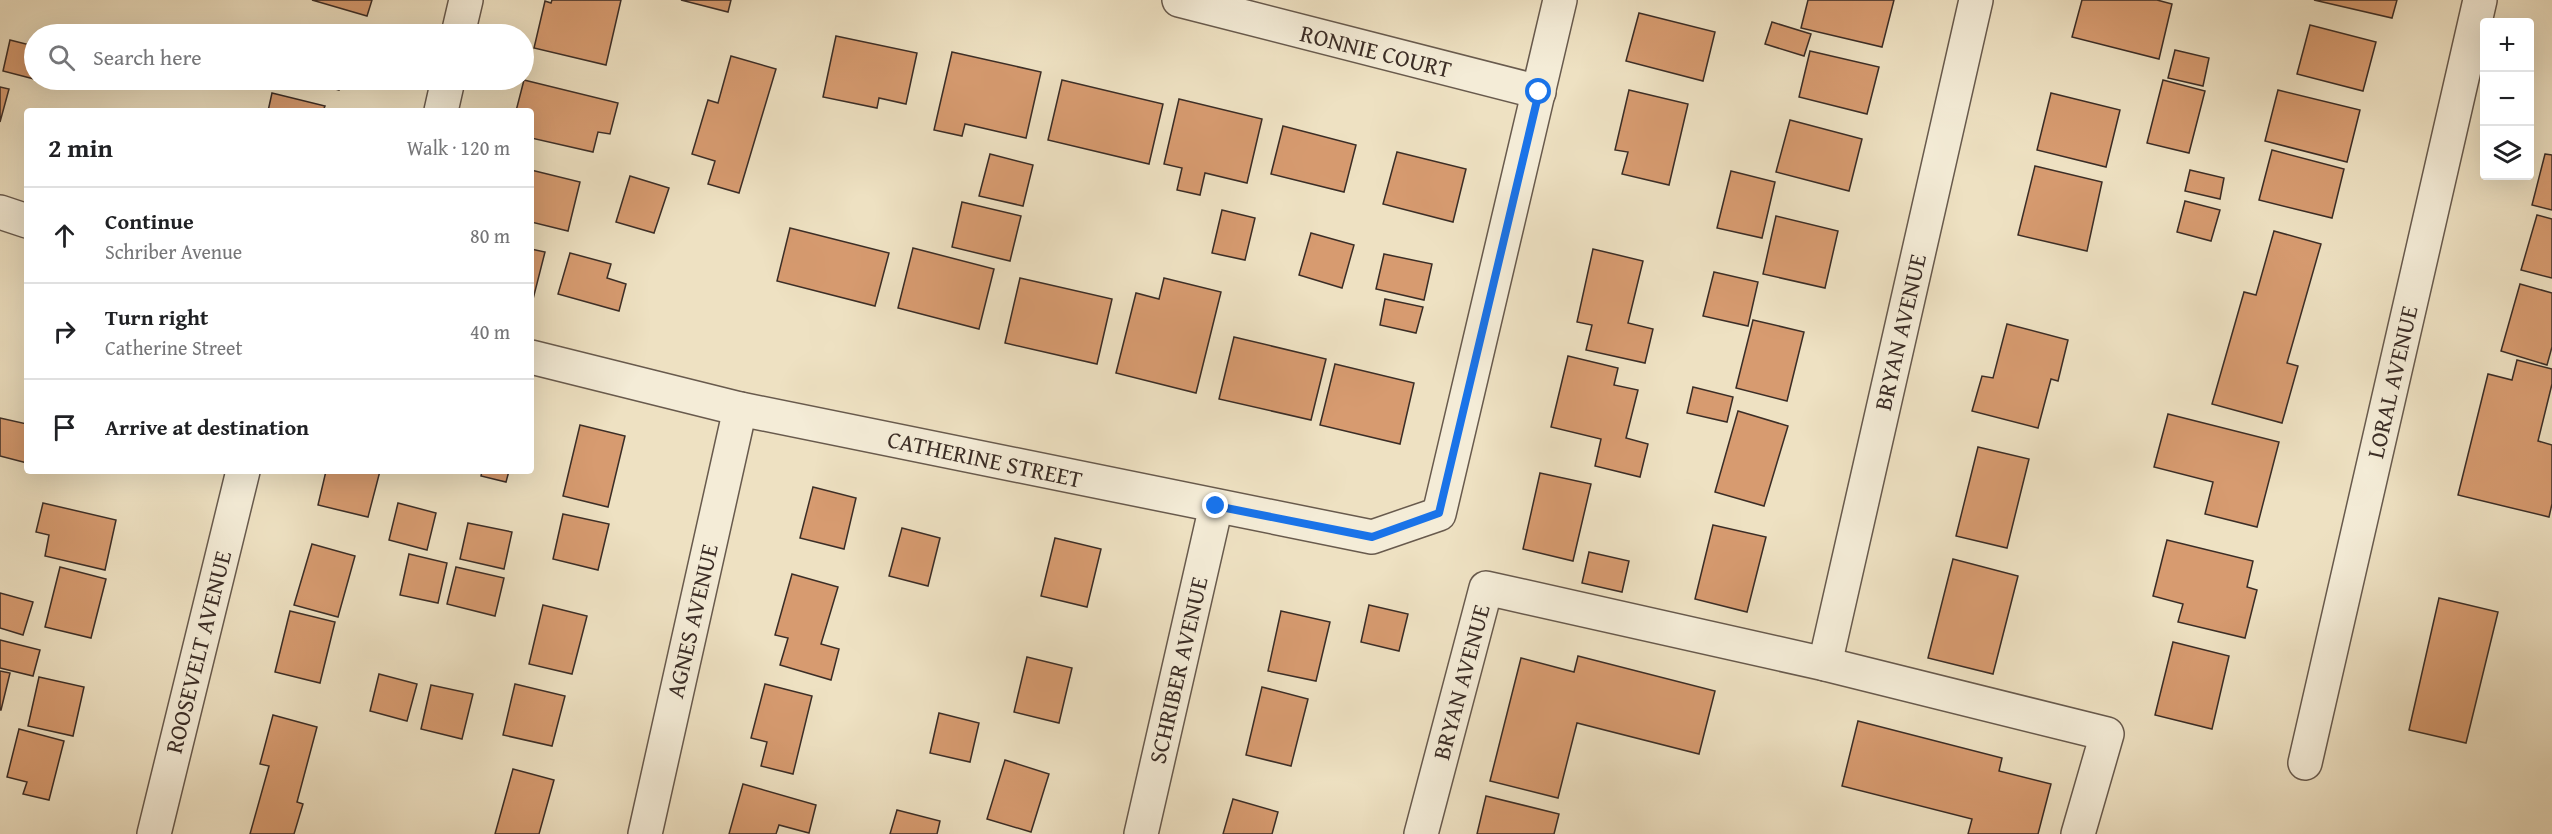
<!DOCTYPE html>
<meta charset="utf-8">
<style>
body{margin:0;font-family:"Gentium Book Plus",serif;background:#f6f6f6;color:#202124}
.controls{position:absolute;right:18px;top:18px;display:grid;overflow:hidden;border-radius:6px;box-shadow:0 6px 24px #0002}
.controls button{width:54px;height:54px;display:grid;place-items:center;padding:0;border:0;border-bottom:2px solid #e0e0e0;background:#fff;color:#202124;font:30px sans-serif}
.stop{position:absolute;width:18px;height:18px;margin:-14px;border:4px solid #1a73e8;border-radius:50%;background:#fff}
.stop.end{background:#1a73e8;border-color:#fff;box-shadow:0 2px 6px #0008}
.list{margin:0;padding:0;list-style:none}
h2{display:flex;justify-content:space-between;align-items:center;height:78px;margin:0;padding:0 24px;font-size:26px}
h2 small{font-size:20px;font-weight:400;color:#757577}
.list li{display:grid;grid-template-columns:39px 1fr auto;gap:18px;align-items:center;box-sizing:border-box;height:96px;padding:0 24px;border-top:2px solid #e0e0e0}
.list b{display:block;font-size:22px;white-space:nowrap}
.list p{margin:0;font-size:20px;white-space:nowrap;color:#757577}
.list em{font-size:20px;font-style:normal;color:#757577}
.icon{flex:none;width:33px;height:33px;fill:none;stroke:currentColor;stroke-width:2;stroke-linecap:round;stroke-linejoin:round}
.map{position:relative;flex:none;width:2552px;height:834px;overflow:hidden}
.search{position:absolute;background:#fff;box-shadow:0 6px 24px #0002;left:24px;top:24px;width:510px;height:66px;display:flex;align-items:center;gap:15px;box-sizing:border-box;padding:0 21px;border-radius:33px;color:#757577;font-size:22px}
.panel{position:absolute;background:#fff;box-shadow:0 6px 24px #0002;left:24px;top:108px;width:510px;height:366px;border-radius:6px}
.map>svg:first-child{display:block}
</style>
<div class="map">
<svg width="2552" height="834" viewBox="0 0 2552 834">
<rect width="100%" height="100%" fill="#eee1c2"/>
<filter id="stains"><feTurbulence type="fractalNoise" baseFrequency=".00333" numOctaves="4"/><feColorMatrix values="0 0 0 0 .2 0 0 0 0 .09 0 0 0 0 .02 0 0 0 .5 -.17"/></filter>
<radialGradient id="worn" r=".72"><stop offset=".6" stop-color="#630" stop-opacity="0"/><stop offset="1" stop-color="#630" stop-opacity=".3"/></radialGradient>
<!-- building -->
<g fill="#d79b70" stroke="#3b2d26" stroke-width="1.5">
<path d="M 312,0 L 372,0 L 367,16 Z"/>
<path d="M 552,0 L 621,0 L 606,65 L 534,48 L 545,1 L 551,3 Z"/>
<path d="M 681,0 L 731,0 L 728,12 Z"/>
<path d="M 1808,0 L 1894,0 L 1882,47 L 1801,28 Z"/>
<path d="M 2082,0 L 2157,0 L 2172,4 L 2159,59 L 2072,37 Z"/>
<path d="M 2314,0 L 2397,0 L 2392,18 Z"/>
<path d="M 1639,13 L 1715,32 L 1703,81 L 1626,61 Z"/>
<path d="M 1772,22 L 1811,34 L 1804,56 L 1765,44 Z"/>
<path d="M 304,25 L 337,34 L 301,34 Z"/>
<path d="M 2310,25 L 2376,42 L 2363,91 L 2297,74 Z"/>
<path d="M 836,36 L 917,53 L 906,104 L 879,98 L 877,108 L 823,97 Z"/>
<path d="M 10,40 L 34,46 L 34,79 L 3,71 Z"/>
<path d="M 2175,50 L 2209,58 L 2203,86 L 2168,78 Z"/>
<path d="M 1810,51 L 1879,67 L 1867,114 L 1799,97 Z"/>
<path d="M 952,52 L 1041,72 L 1026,138 L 965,124 L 962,136 L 934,130 Z"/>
<path d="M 731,56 L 776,69 L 739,193 L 708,184 L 715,161 L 692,154 L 708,100 L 718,103 Z"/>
<path d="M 304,80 L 342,80 L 339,90 Z"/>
<path d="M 524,80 L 618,103 L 610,134 L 598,132 L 593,152 L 531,138 L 531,111 L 516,111 Z"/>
<path d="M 1062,80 L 1163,104 L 1149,164 L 1048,140 Z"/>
<path d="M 2163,80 L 2205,91 L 2189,153 L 2147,143 Z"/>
<path d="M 0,87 L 9,89 L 0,122 Z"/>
<path d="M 1629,90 L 1688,104 L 1669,185 L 1622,174 L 1628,152 L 1615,150 Z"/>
<path d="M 2278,90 L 2360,110 L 2347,162 L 2265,141 Z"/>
<path d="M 272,93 L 325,106 L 323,111 L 268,111 Z"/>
<path d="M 2051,93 L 2120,110 L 2106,167 L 2037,150 Z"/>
<path d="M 1179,99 L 1262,119 L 1247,183 L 1205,173 L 1200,195 L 1177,190 L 1182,168 L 1164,164 Z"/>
<path d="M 1790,120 L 1862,139 L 1849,191 L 1776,172 Z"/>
<path d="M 1283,126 L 1356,145 L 1344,192 L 1271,174 Z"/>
<path d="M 2272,150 L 2344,169 L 2332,218 L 2259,200 Z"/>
<path d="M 1397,152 L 1466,169 L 1453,222 L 1383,204 Z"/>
<path d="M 990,154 L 1033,165 L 1023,206 L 979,196 Z"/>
<path d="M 2545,154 L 2552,155 L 2552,210 L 2532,205 Z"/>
<path d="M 2035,166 L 2102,182 L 2087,251 L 2018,235 Z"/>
<path d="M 531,170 L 580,182 L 568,231 L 531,222 Z"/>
<path d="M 2190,170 L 2224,178 L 2220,199 L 2185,191 Z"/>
<path d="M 1731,171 L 1775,182 L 1762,238 L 1717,228 Z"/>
<path d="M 630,176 L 669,188 L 654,233 L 616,222 Z"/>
<path d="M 2185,201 L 2220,210 L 2211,241 L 2177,232 Z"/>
<path d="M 962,202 L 1021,216 L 1010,261 L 952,247 Z"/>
<path d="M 1222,210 L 1255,218 L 1245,260 L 1212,253 Z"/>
<path d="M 2537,215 L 2552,219 L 2552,278 L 2521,270 Z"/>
<path d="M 1776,216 L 1838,231 L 1825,288 L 1763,274 Z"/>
<path d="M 790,228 L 889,253 L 875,306 L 777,281 Z"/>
<path d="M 2274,231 L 2321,244 L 2287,363 L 2298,366 L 2282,423 L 2212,404 L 2244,292 L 2256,295 Z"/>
<path d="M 1311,233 L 1354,245 L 1342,288 L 1299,275 Z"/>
<path d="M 913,248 L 994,269 L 979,329 L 898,308 Z"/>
<path d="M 531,249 L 545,252 L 531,307 Z"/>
<path d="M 1593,249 L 1643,261 L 1628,323 L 1653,329 L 1645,363 L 1586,350 L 1592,325 L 1577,322 Z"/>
<path d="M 570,253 L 611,264 L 607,278 L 626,284 L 619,311 L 558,294 Z"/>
<path d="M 1384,254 L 1432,264 L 1424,300 L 1376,289 Z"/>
<path d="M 1714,272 L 1758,282 L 1748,326 L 1703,316 Z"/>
<path d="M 1020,278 L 1112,299 L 1097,364 L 1005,343 Z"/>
<path d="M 1164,278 L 1221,292 L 1196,393 L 1116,373 L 1136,293 L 1159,299 Z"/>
<path d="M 2520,284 L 2552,293 L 2552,347 L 2547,365 L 2501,351 Z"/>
<path d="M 1385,299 L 1423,307 L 1416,333 L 1380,325 Z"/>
<path d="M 1753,320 L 1804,332 L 1787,401 L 1736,388 Z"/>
<path d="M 2007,324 L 2068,340 L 2058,381 L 2051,379 L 2038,428 L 1972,411 L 1982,376 L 1993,378 Z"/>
<path d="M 1234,337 L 1326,359 L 1311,420 L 1219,399 Z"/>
<path d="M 1568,356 L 1618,368 L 1614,385 L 1638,390 L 1626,438 L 1648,444 L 1640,477 L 1595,466 L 1601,439 L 1551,427 Z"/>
<path d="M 2517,360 L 2552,369 L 2552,384 L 2538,441 L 2552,445 L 2552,504 L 2549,517 L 2458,495 L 2488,374 L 2512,380 Z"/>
<path d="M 1335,364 L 1414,383 L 1400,444 L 1320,425 Z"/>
<path d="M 1693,387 L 1733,397 L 1727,422 L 1687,413 Z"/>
<path d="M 1738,411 L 1788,426 L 1764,506 L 1715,492 Z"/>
<path d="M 2168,414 L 2279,442 L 2257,527 L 2205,514 L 2213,482 L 2154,467 Z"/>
<path d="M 0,418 L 27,424 L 27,463 L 0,456 Z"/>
<path d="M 580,425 L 625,436 L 608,507 L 563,496 Z"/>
<path d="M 1978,447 L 2029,459 L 2007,548 L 1956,536 Z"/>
<path d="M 326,471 L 380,471 L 368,517 L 318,505 Z"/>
<path d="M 482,471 L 509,471 L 506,482 L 481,476 Z"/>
<path d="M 1540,473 L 1591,484 L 1573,561 L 1523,549 Z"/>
<path d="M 813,487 L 856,498 L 844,549 L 800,538 Z"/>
<path d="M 43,503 L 116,520 L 105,570 L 45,556 L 49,535 L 36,532 Z"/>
<path d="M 398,503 L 436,513 L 427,550 L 389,540 Z"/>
<path d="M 563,514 L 609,524 L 598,570 L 553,559 Z"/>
<path d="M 468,523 L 512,532 L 504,569 L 460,559 Z"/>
<path d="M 1713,525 L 1766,537 L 1747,612 L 1695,599 Z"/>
<path d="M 902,528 L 940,538 L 928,586 L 889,576 Z"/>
<path d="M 1055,538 L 1101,549 L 1087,607 L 1041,596 Z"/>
<path d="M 2167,540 L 2253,561 L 2247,587 L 2257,590 L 2245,638 L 2178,622 L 2183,604 L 2153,596 Z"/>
<path d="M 312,544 L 355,556 L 338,617 L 294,605 Z"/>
<path d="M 1589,552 L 1629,561 L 1622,592 L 1582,583 Z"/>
<path d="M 409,554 L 447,563 L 438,603 L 400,595 Z"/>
<path d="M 1953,559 L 2018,576 L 1993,674 L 1928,658 Z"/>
<path d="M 60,567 L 106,579 L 91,638 L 45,627 Z"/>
<path d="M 456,567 L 504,578 L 495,616 L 447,604 Z"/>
<path d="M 792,574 L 838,587 L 821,644 L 839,649 L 831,680 L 780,665 L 788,638 L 775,635 Z"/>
<path d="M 0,593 L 33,602 L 23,635 L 0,628 Z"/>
<path d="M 2439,598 L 2498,612 L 2466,743 L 2409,730 Z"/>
<path d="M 543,605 L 587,616 L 572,674 L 529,664 Z"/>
<path d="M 1369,605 L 1408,614 L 1399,651 L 1361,642 Z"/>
<path d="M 290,611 L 335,622 L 320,683 L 275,672 Z"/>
<path d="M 1281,611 L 1330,622 L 1316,681 L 1268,671 Z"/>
<path d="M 0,640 L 40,650 L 33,676 L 0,668 Z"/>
<path d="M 2173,642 L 2229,656 L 2212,729 L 2155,715 Z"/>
<path d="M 1578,656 L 1715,691 L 1699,754 L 1577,723 L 1558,798 L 1490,781 L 1521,658 L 1574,672 Z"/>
<path d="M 1027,657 L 1072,668 L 1059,723 L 1014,712 Z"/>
<path d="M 0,671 L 10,673 L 1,710 L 0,710 Z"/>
<path d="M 379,674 L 417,684 L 407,721 L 370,711 Z"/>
<path d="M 39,677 L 84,687 L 73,736 L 28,726 Z"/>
<path d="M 515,684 L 565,696 L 552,746 L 503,735 Z"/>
<path d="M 765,684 L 812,696 L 793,774 L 761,766 L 767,742 L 751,738 Z"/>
<path d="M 431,685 L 473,694 L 462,739 L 421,729 Z"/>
<path d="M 1262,687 L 1308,699 L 1291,766 L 1246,755 Z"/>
<path d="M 939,713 L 979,723 L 970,762 L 930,753 Z"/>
<path d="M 273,715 L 317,727 L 297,802 L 303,804 L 294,834 L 250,834 L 269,766 L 260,764 Z"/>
<path d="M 1858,721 L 2002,758 L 1999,771 L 2051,784 L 2038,834 L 1968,834 L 1972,819 L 1842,786 Z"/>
<path d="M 19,729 L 64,741 L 49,800 L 23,794 L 27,782 L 7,777 Z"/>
<path d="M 1005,760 L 1049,774 L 1031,832 L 987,819 Z"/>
<path d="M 513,769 L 554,780 L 539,834 L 495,834 Z"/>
<path d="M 743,784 L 816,805 L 809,833 L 779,825 L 776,834 L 729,834 Z"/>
<path d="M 1486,796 L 1559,814 L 1554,834 L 1477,834 Z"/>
<path d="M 1233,799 L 1278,812 L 1272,834 L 1223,834 Z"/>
<path d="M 897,810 L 940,821 L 937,834 L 890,834 Z"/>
</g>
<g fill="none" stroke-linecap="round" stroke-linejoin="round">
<!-- street casing -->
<g stroke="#685a4d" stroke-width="36">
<g id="street">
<path d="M 1179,0 L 1539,92"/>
<path d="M 458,34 L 466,0"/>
<path d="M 441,111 L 448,80"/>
<path d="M 0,212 L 27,221"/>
<path d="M 531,357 L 740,409 L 1372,537 L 1439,514 L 1560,0"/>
<path d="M 1825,664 L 1976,0"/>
<path d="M 2305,763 L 2480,0"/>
<path d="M 154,834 L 243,471"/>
<path d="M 645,834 L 740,409"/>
<path d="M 1141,834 L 1216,506"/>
<path d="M 1421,834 L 1486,588 L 1825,664 L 2107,734 L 2078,834"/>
</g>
</g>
<!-- street -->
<use href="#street" stroke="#f4ecd7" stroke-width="33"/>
</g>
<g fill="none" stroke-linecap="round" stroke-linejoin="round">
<!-- route -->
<path stroke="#1a73e8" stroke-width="8" d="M 1216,506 L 1372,537 L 1439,513 L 1539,92"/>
</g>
<g text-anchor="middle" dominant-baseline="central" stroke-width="4.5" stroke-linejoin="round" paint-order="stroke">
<!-- street labels -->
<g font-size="24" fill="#3b2d26" stroke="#f4ecd7">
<text transform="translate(1376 51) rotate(14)">RONNIE COURT</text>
<text transform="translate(1900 332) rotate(-77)">BRYAN AVENUE</text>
<text transform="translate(2392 382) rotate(-77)">LORAL AVENUE</text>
<text transform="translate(985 459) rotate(12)">CATHERINE STREET</text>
<text transform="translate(692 621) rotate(-77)">AGNES AVENUE</text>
<text transform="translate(198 652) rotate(-76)">ROOSEVELT AVENUE</text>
<text transform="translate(1178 670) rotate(-77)">SCHRIBER AVENUE</text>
<text transform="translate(1461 682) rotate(-75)">BRYAN AVENUE</text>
</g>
</g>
<rect width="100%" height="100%" filter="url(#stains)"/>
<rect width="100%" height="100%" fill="url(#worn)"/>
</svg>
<div class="controls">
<button>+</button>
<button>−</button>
<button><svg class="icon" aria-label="layers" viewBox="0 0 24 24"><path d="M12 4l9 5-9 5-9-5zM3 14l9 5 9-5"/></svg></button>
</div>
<div class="stop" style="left:1539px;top:92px"></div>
<div class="stop end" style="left:1216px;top:506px"></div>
<div class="search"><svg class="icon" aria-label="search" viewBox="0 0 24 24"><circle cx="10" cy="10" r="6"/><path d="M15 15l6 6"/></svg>Search here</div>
<section class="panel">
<h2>2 min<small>Walk · 120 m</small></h2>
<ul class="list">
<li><svg class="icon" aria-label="ahead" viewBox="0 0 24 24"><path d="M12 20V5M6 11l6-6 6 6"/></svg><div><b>Continue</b><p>Schriber Avenue</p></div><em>80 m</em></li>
<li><svg class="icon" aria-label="right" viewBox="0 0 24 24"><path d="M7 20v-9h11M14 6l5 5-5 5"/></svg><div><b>Turn right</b><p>Catherine Street</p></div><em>40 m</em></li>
<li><svg class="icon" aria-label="arrive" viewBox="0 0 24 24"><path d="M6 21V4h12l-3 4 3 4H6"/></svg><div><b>Arrive at destination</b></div></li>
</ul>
</section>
</div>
